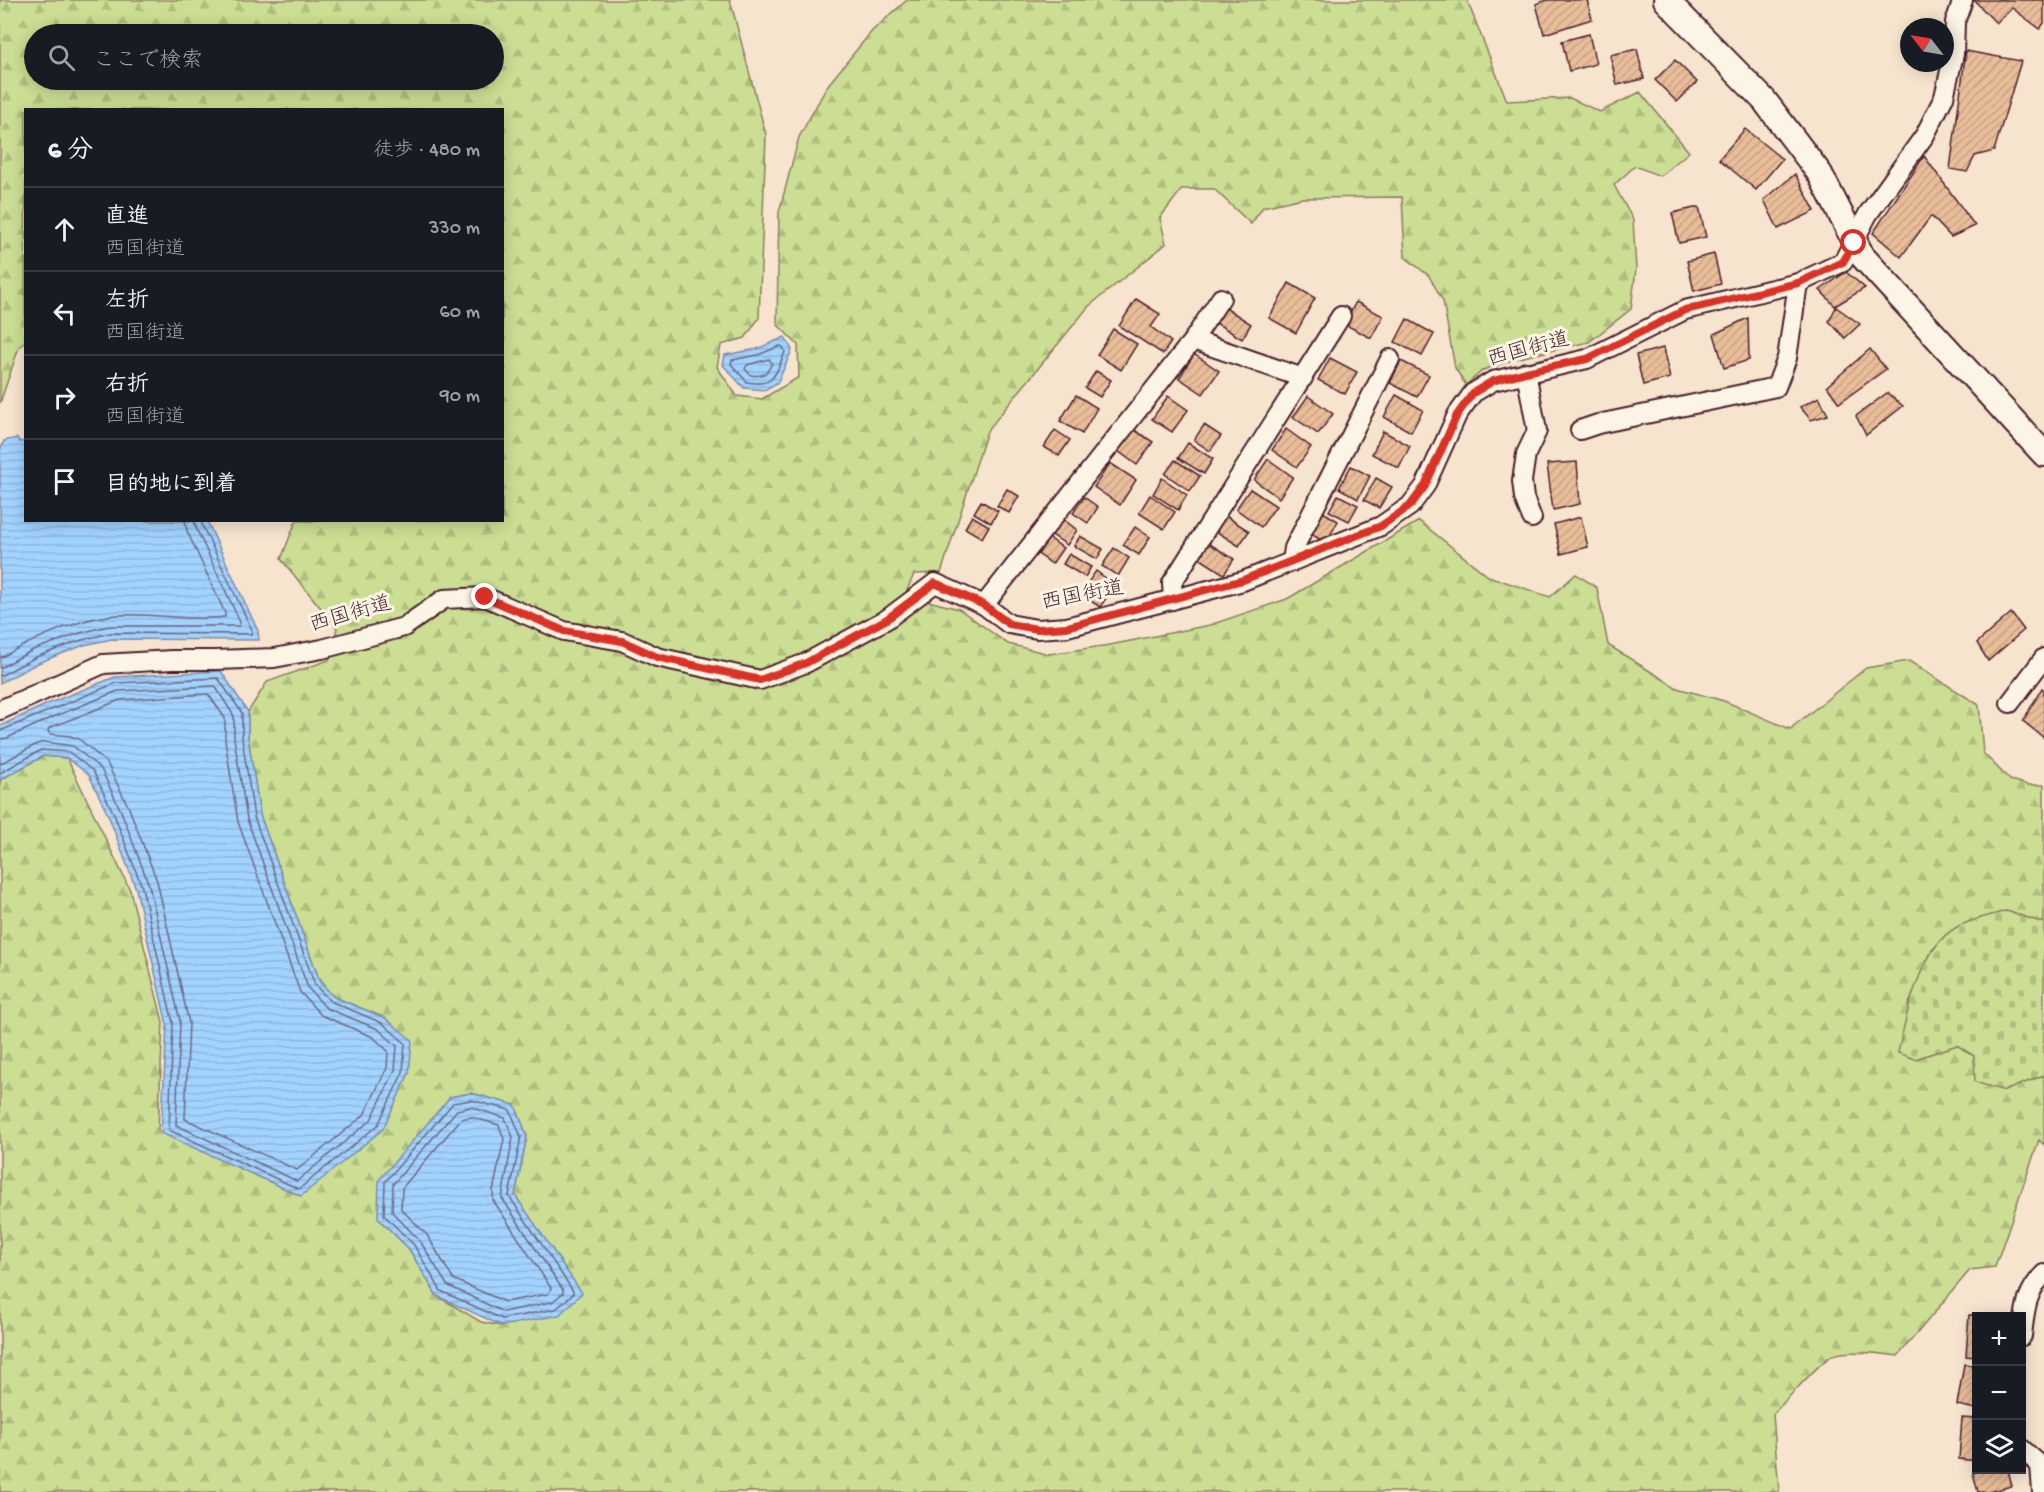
<!DOCTYPE html>
<html lang="ja">
<meta charset="utf-8">
<style>
body{margin:0;font-family:"Gochi Hand","Klee One",sans-serif;background:#242831;color:#f1f3f6}
.controls{position:absolute;right:18px;bottom:18px;display:grid;overflow:hidden;border-radius:0px;box-shadow:0 3px 15px #0003}
.controls button{width:54px;height:54px;display:grid;place-items:center;padding:0;border:0;border-bottom:2px solid #363941;background:#171b24;color:#f1f3f6;font:30px sans-serif}
.compass{position:absolute;left:1900px;top:18px;width:54px;height:54px;border-radius:50%;background:#171b24;box-shadow:0 3px 15px #0003;rotate:301deg}
.stop{position:absolute;width:18px;height:18px;margin:-14px;border:4px solid #d93025;border-radius:50%;background:#fff}
.stop.end{background:#d93025;border-color:#fff;box-shadow:0 2px 6px #0008}
.list{margin:0;padding:0;list-style:none}
h2{display:flex;justify-content:space-between;align-items:center;height:78px;margin:0;padding:0 24px;font-size:26px}
h2 small{font-size:20px;font-weight:400;color:#9ea1a6}
.list li{display:grid;grid-template-columns:39px 1fr auto;gap:18px;align-items:center;box-sizing:border-box;height:84px;padding:0 24px;border-top:2px solid #363941}
.list b{display:block;font-size:22px;white-space:nowrap}
.list p{margin:0;font-size:20px;white-space:nowrap;color:#9ea1a6}
.list em{font-size:20px;font-style:normal;color:#9ea1a6}
.icon{flex:none;width:33px;height:33px;fill:none;stroke:currentColor;stroke-width:2;stroke-linecap:round;stroke-linejoin:round}
.map{position:relative;flex:none;width:2044px;height:1492px;overflow:hidden}
.search{position:absolute;background:#171b24;box-shadow:0 3px 15px #0003;left:24px;top:24px;width:480px;height:66px;display:flex;align-items:center;gap:15px;box-sizing:border-box;padding:0 21px;border-radius:33px;color:#9ea1a6;font-size:22px}
.panel{position:absolute;background:#171b24;box-shadow:0 3px 15px #0003;left:24px;top:108px;width:480px;height:414px;border-radius:0px}
.map>svg:first-child{display:block}
</style>
<div class="map">
<svg width="2044" height="1492" viewBox="0 0 2044 1492">
<defs>
<pattern id="forest-firs" width="22" height="20" patternUnits="userSpaceOnUse" patternTransform="scale(1.5)"><rect width="22" height="20" fill="#cbde93"/><path d="M5 1l3.5 6h-7zM16 11l3.5 6h-7z" fill="#b0be7f"/></pattern>
<pattern id="cemetery-stones" width="16" height="16" patternUnits="userSpaceOnUse" patternTransform="scale(1.5)"><rect width="16" height="16" fill="#cbde93"/><path d="M2 7V4a2 2 0 0 1 4 0v3zM10 15v-3a2 2 0 0 1 4 0v3z" fill="#b0be7f"/></pattern>
<pattern id="water-rules" width="6" height="5" patternUnits="userSpaceOnUse" patternTransform="scale(1.5)"><rect width="6" height="5" fill="#a2d3ff"/><path d="M0 2.5h6" fill="none" stroke="#8db5db"/></pattern>
<pattern id="building-hatch" width="6" height="6" patternUnits="userSpaceOnUse" patternTransform="scale(1.5)"><rect width="6" height="6" fill="#e9bd99"/><path d="M-1 1l2-2M0 6l6-6M5 7l2-2" fill="none" stroke="#c9a284"/></pattern>
</defs>
<rect width="100%" height="100%" fill="#f6e4ce"/>
<filter id="ink" filterUnits="userSpaceOnUse"><feTurbulence type="fractalNoise" baseFrequency=".0167" numOctaves="2"/><feDisplacementMap in="SourceGraphic" scale="12" xChannelSelector="R" yChannelSelector="G"/><feConvolveMatrix kernelMatrix="1 2 1 2 8 2 1 2 1" color-interpolation-filters="sRGB"/></filter>
<g filter="url(#ink)">
<!-- forest -->
<path fill="url(#forest-firs)" stroke="#8a7e5f" stroke-width="1.5" fill-rule="evenodd" d="M 0,0 L 730,0 L 766,135 L 759,318 L 745,338 L 721,345 L 717,367 L 737,396 L 762,399 L 799,377 L 798,345 L 777,324 L 779,212 L 799,137 L 828,85 L 872,31 L 907,0 L 1467,0 L 1507,101 L 1570,98 L 1600,112 L 1640,92 L 1689,152 L 1660,176 L 1635,166 L 1614,185 L 1633,220 L 1636,269 L 1631,309 L 1589,342 L 1515,359 L 1483,370 L 1466,385 L 1455,368 L 1443,301 L 1429,276 L 1405,257 L 1402,197 L 1302,198 L 1263,207 L 1251,224 L 1214,189 L 1182,189 L 1160,218 L 1166,244 L 1089,306 L 987,431 L 941,573 L 914,574 L 905,595 L 959,609 L 1008,644 L 1049,654 L 1110,645 L 1210,625 L 1287,599 L 1419,521 L 1488,576 L 1550,597 L 1576,574 L 1597,588 L 1608,645 L 1677,688 L 1724,701 L 1790,729 L 1866,668 L 1909,661 L 1979,705 L 1983,753 L 2010,780 L 2028,785 L 2044,785 L 2044,923 L 2006,911 L 1957,927 L 1932,950 L 1908,1006 L 1915,1059 L 1957,1045 L 1974,1056 L 2004,1091 L 2044,1075 L 2044,1145 L 2039,1140 L 1995,1267 L 1970,1270 L 1898,1356 C 1882,1354 1848,1349 1833,1355 C 1820,1361 1785,1402 1773,1414 L 1779,1492 L 0,1492 L 0,780 L 43,756 L 67,758 L 130,890 L 163,1022 L 158,1131 L 301,1196 L 385,1018 L 334,997 L 320,982 L 260,815 L 248,737 L 248,712 L 267,682 L 329,660 L 337,628 L 281,559 L 296,521 L 502,520 L 502,110 L 26,110 L 25,342 L 19,347 L 0,403 ZM 34,34 L 494,34 L 494,80 L 34,80 ZM 471,1093 L 515,1105 L 527,1136 L 515,1195 L 502,1326 L 481,1322 L 437,1296 L 409,1249 L 378,1218 L 450,1097 Z"/>
<!-- cemetery -->
<path fill="url(#cemetery-stones)" stroke="#8a7e5f" stroke-width="1.5" d="M 2006,911 L 2044,923 L 2044,1075 L 2004,1091 L 1975,1082 L 1974,1056 L 1957,1045 L 1915,1059 L 1898,1053 C 1906,1015 1920,947 1957,927 C 1971,919 1990,916 2006,911 Z"/>
<!-- water -->
<g fill="url(#water-rules)" stroke="#7f8baa" stroke-width="1.5">
<path d="M 785,337 L 792,350 L 778,382 L 765,390 L 744,388 L 723,365 L 725,355 L 757,349 Z"/>
<path d="M 17,438 L 20,442 L 25,441 L 26,520 L 207,521 L 258,631 L 259,640 L 112,639 L 84,645 L 38,663 L 0,683 L 0,451 L 4,441 Z"/>
<path d="M 221,671 L 248,712 L 248,737 L 260,815 L 320,982 L 334,997 L 385,1018 L 412,1040 L 409,1073 L 383,1129 L 301,1196 L 161,1133 L 167,1025 L 136,889 L 109,817 L 89,775 L 67,758 L 43,756 L 0,780 L 0,726 L 52,702 L 115,677 Z"/>
<path d="M 471,1093 L 515,1105 L 527,1136 L 515,1195 L 582,1293 L 559,1315 L 502,1326 L 437,1296 L 409,1249 L 378,1218 L 379,1180 L 450,1097 Z"/>
</g>
<g fill="none" stroke-linecap="round" stroke-linejoin="round">
<!-- shore -->
<g stroke="#6d6780" stroke-width="1.5">
<path d="M 780,346 L 783,347 L 785,352 C 775,375 775,387 747,382 L 731,364 L 732,360 L 758,355 Z"/>
<path d="M 769,359 L 772,363 C 767,374 763,377 751,375 L 745,369 L 747,365 Z"/>
<path d="M 0,658 C 33,640 71,621 108,616 C 146,611 187,622 225,617 L 225,613 L 187,531 L 185,520"/>
<path d="M 0,668 L 33,650 L 80,633 L 109,626 L 239,626 L 240,622 L 196,528 L 194,520"/>
<path d="M 0,676 L 36,657 L 82,640 L 110,633 L 251,634 L 252,630 L 202,525 L 202,520"/>
<path d="M 208,694 L 225,718 L 225,740 L 238,822 L 300,992 L 321,1015 L 373,1037 L 388,1051 L 387,1068 L 364,1115 L 297,1170 L 185,1119 L 189,1023 L 157,881 L 129,808 L 107,763 L 79,739 L 70,736 L 50,734 L 48,731 L 49,728 L 120,700 Z"/>
<path d="M 0,731 L 116,683 L 218,678 L 242,713 L 242,738 L 254,817 L 315,985 L 330,1001 L 382,1023 L 405,1043 L 403,1072 L 378,1125 L 299,1189 L 169,1130 L 173,1023 L 142,887 L 114,814 L 93,771 L 69,752 L 41,750 L 0,773"/>
<path d="M 0,739 L 7,738 L 58,715 L 118,691 L 215,686 L 234,716 L 234,738 L 247,819 L 308,988 L 326,1008 L 378,1029 L 397,1046 L 395,1070 L 371,1120 L 297,1181 L 176,1125 L 180,1021 L 149,885 L 121,811 L 101,769 L 73,746 L 44,742 L 37,744 L 0,764"/>
<path d="M 471,1100 L 510,1110 L 521,1137 L 509,1196 L 573,1291 L 573,1294 L 556,1309 L 502,1319 L 441,1291 L 414,1245 L 384,1215 L 385,1182 L 453,1103 Z"/>
<path d="M 471,1107 L 505,1118 L 513,1137 L 502,1198 L 563,1290 L 563,1293 L 552,1302 L 503,1312 L 447,1285 L 420,1241 L 392,1212 L 393,1184 L 457,1110 Z"/>
<path d="M 471,1117 L 499,1125 L 504,1139 L 493,1191 L 493,1200 L 551,1288 L 548,1294 L 505,1302 L 453,1279 L 427,1235 L 401,1209 L 402,1188 L 461,1119 Z"/>
</g>
</g>
<!-- building -->
<g fill="url(#building-hatch)" stroke="#4a1f2b" stroke-width="1.5">
<path d="M 1547,0 L 1587,0 L 1592,19 L 1544,34 L 1536,4 Z"/>
<path d="M 1974,0 L 2044,0 L 2044,23 L 2040,29 L 2012,8 L 1996,23 Z"/>
<path d="M 1589,34 L 1596,64 L 1569,71 L 1562,41 Z"/>
<path d="M 1637,49 L 1644,79 L 1617,85 L 1610,55 Z"/>
<path d="M 1966,51 L 2021,61 L 1994,151 L 1975,156 L 1967,172 L 1950,169 Z"/>
<path d="M 1675,60 L 1697,82 L 1677,102 L 1655,80 Z"/>
<path d="M 1745,129 L 1782,159 L 1756,190 L 1719,159 Z"/>
<path d="M 1924,156 L 1975,226 L 1951,237 L 1931,216 L 1901,257 L 1873,233 Z"/>
<path d="M 1795,174 L 1815,211 L 1778,229 L 1764,200 Z"/>
<path d="M 1699,207 L 1706,237 L 1679,243 L 1672,213 Z"/>
<path d="M 1714,254 L 1721,284 L 1694,291 L 1687,261 Z"/>
<path d="M 1846,272 L 1865,288 L 1835,306 L 1820,290 Z"/>
<path d="M 1289,283 L 1315,298 L 1296,333 L 1269,318 Z"/>
<path d="M 1136,299 L 1160,314 L 1151,327 L 1171,342 L 1163,354 L 1119,326 Z"/>
<path d="M 1356,302 L 1383,316 L 1371,338 L 1344,324 Z"/>
<path d="M 1836,307 L 1860,324 L 1845,338 L 1829,321 Z"/>
<path d="M 1226,308 L 1251,324 L 1242,339 L 1216,323 Z"/>
<path d="M 1748,318 L 1749,360 L 1724,368 L 1714,334 Z"/>
<path d="M 1407,319 L 1434,334 L 1422,356 L 1395,342 Z"/>
<path d="M 1113,329 L 1137,344 L 1121,370 L 1097,355 Z"/>
<path d="M 1663,348 L 1670,378 L 1643,385 L 1636,355 Z"/>
<path d="M 1870,349 L 1886,369 L 1839,403 L 1827,386 Z"/>
<path d="M 1194,354 L 1219,371 L 1203,394 L 1179,378 Z"/>
<path d="M 1330,358 L 1357,372 L 1345,394 L 1318,380 Z"/>
<path d="M 1401,361 L 1429,375 L 1417,397 L 1390,383 Z"/>
<path d="M 1096,371 L 1111,380 L 1100,397 L 1085,388 Z"/>
<path d="M 1887,393 L 1903,406 L 1866,435 L 1856,416 Z"/>
<path d="M 1076,395 L 1097,408 L 1082,434 L 1060,421 Z"/>
<path d="M 1396,395 L 1423,410 L 1411,432 L 1384,417 Z"/>
<path d="M 1168,396 L 1188,410 L 1172,432 L 1152,419 Z"/>
<path d="M 1308,396 L 1333,414 L 1318,434 L 1293,417 Z"/>
<path d="M 1819,397 L 1828,415 L 1811,420 L 1800,407 Z"/>
<path d="M 1204,425 L 1221,436 L 1210,451 L 1194,440 Z"/>
<path d="M 1133,429 L 1153,442 L 1137,465 L 1118,451 Z"/>
<path d="M 1286,429 L 1311,447 L 1297,467 L 1272,450 Z"/>
<path d="M 1055,430 L 1070,440 L 1059,456 L 1044,447 Z"/>
<path d="M 1383,431 L 1410,446 L 1399,468 L 1372,454 Z"/>
<path d="M 1188,443 L 1213,459 L 1204,474 L 1178,458 Z"/>
<path d="M 1268,459 L 1293,477 L 1279,498 L 1254,480 Z"/>
<path d="M 1175,460 L 1200,476 L 1190,491 L 1165,474 Z"/>
<path d="M 1577,462 L 1580,504 L 1553,510 L 1547,464 Z"/>
<path d="M 1110,463 L 1136,480 L 1120,505 L 1094,487 Z"/>
<path d="M 1351,466 L 1370,476 L 1358,499 L 1339,488 Z"/>
<path d="M 1162,478 L 1187,495 L 1178,510 L 1153,494 Z"/>
<path d="M 1376,478 L 1392,487 L 1379,508 L 1364,500 Z"/>
<path d="M 1007,489 L 1019,496 L 1009,513 L 997,506 Z"/>
<path d="M 1250,489 L 1276,506 L 1261,527 L 1236,509 Z"/>
<path d="M 1150,495 L 1175,512 L 1164,529 L 1139,513 Z"/>
<path d="M 1338,495 L 1358,505 L 1349,521 L 1329,511 Z"/>
<path d="M 1084,497 L 1098,507 L 1088,523 L 1073,513 Z"/>
<path d="M 981,501 L 998,511 L 991,523 L 974,513 Z"/>
<path d="M 1323,512 L 1338,521 L 1326,543 L 1311,534 Z"/>
<path d="M 1224,515 L 1249,531 L 1239,546 L 1214,530 Z"/>
<path d="M 972,516 L 989,526 L 982,538 L 965,528 Z"/>
<path d="M 1581,517 L 1588,547 L 1561,554 L 1554,524 Z"/>
<path d="M 1063,519 L 1077,530 L 1067,545 L 1052,535 Z"/>
<path d="M 1135,527 L 1150,537 L 1139,555 L 1123,545 Z"/>
<path d="M 1080,536 L 1103,549 L 1097,559 L 1074,546 Z"/>
<path d="M 1049,538 L 1063,548 L 1052,564 L 1038,554 Z"/>
<path d="M 1208,543 L 1234,559 L 1224,574 L 1199,558 Z"/>
<path d="M 1114,548 L 1129,558 L 1118,576 L 1102,566 Z"/>
<path d="M 1069,554 L 1091,567 L 1085,577 L 1063,564 Z"/>
<path d="M 1096,571 L 1115,585 L 1100,607 L 1080,594 Z"/>
<path d="M 2011,613 L 2024,630 L 1988,661 L 1977,643 Z"/>
<path d="M 2042,688 L 2044,690 L 2044,738 L 2023,721 Z"/>
<path d="M 1969,1315 L 1990,1316 L 1976,1316 L 1976,1357 L 1966,1356 Z"/>
<path d="M 1964,1364 L 1976,1366 L 1976,1409 L 1957,1405 Z"/>
<path d="M 1962,1418 L 1976,1419 L 1976,1461 L 1959,1459 Z"/>
<path d="M 1984,1470 L 2008,1470 L 2012,1486 L 1988,1492 L 1978,1492 L 1973,1473 Z"/>
</g>
<g fill="none" stroke-linecap="round" stroke-linejoin="round">
<!-- minor casing -->
<g stroke="#4a1f2b" stroke-width="22">
<g id="minor">
<path d="M 1193,340 L 1303,378"/>
<path d="M 1526,372 L 1537,431 L 1526,454 L 1522,481 L 1524,498 L 1532,518"/>
<path d="M 1580,430 L 1598,424 L 1776,387 L 1787,358 L 1798,283"/>
<path d="M 1292,562 L 1294,548 L 1390,359"/>
<path d="M 1173,600 L 1172,583 L 1341,316"/>
<path d="M 984,605 L 1193,340 L 1221,298"/>
<path d="M 2010,703 L 2044,658"/>
<path d="M 0,710 L 103,664 L 172,660 L 215,660 L 274,658 L 322,649 L 404,627 L 444,599 L 485,597 L 564,631 L 622,641 L 657,657 L 760,680 L 806,663 L 887,619 L 935,583 L 984,605 L 1009,624 L 1037,629 L 1067,627 L 1243,581 L 1381,526 L 1410,506 L 1425,486 L 1457,415 L 1473,393 L 1493,381 L 1587,359 L 1685,310 L 1798,283 L 1843,262 L 1868,214 L 1925,135 L 1944,97 L 1954,54 L 1955,22 L 1963,0"/>
<path d="M 2022,1336 C 2025,1311 2025,1293 2044,1274"/>
<path d="M 2022,1449 L 2040,1465 L 2042,1492"/>
</g>
</g>
<!-- tertiary casing -->
<g stroke="#4a1f2b" stroke-width="28">
<path id="tertiary" d="M 1666,0 L 1764,100 L 1820,174 L 1862,256 L 2044,454"/>
</g>
<!-- minor -->
<use href="#minor" stroke="#fcf5e5" stroke-width="18"/>
<!-- tertiary -->
<use href="#tertiary" stroke="#fcf5e5" stroke-width="24"/>
</g>
</g>
<g fill="none" stroke-linecap="round" stroke-linejoin="round" filter="url(#ink)">
<!-- route -->
<path stroke="#d93025" stroke-width="8" d="M 485,597 L 564,631 L 622,641 L 657,657 L 760,680 L 806,663 L 887,619 L 935,583 L 984,605 L 1009,624 L 1037,629 L 1067,627 L 1243,580 L 1381,526 L 1410,506 L 1425,486 L 1457,415 L 1473,393 L 1493,381 L 1526,372 L 1587,359 L 1685,310 L 1798,283 L 1843,262 L 1854,243"/>
</g>
<g text-anchor="middle" dominant-baseline="central" stroke-width="6" stroke-linejoin="round" paint-order="stroke">
<!-- street labels -->
<g font-size="21" fill="#4a1f2b" stroke="#fcf5e5">
<text transform="translate(1529 351) rotate(-15)">西国街道</text>
<text transform="translate(1083 597) rotate(-11)">西国街道</text>
<text transform="translate(351 616) rotate(-16)">西国街道</text>
</g>
</g>
</svg>
<div class="controls">
<button>+</button>
<button>−</button>
<button><svg class="icon" aria-label="layers" viewBox="0 0 24 24"><path d="M12 4l9 5-9 5-9-5zM3 14l9 5 9-5"/></svg></button>
</div>
<svg class="compass" viewBox="-18 -18 36 36"><path d="M0-13l5 13h-10z" fill="#e53935"/><path d="M0 13l5-13h-10z" fill="#9ea1a6"/></svg>
<div class="stop" style="left:1854px;top:243px"></div>
<div class="stop end" style="left:485px;top:597px"></div>
<div class="search"><svg class="icon" aria-label="search" viewBox="0 0 24 24"><circle cx="10" cy="10" r="6"/><path d="M15 15l6 6"/></svg>ここで検索</div>
<section class="panel">
<h2>6 分<small>徒歩 · 480 m</small></h2>
<ul class="list">
<li><svg class="icon" aria-label="ahead" viewBox="0 0 24 24"><path d="M12 20V5M6 11l6-6 6 6"/></svg><div><b>直進</b><p>西国街道</p></div><em>330 m</em></li>
<li><svg class="icon" aria-label="left" viewBox="0 0 24 24"><path d="M17 20v-9H6M10 6l-5 5 5 5"/></svg><div><b>左折</b><p>西国街道</p></div><em>60 m</em></li>
<li><svg class="icon" aria-label="right" viewBox="0 0 24 24"><path d="M7 20v-9h11M14 6l5 5-5 5"/></svg><div><b>右折</b><p>西国街道</p></div><em>90 m</em></li>
<li><svg class="icon" aria-label="arrive" viewBox="0 0 24 24"><path d="M6 21V4h12l-3 4 3 4H6"/></svg><div><b>目的地に到着</b></div></li>
</ul>
</section>
</div>
